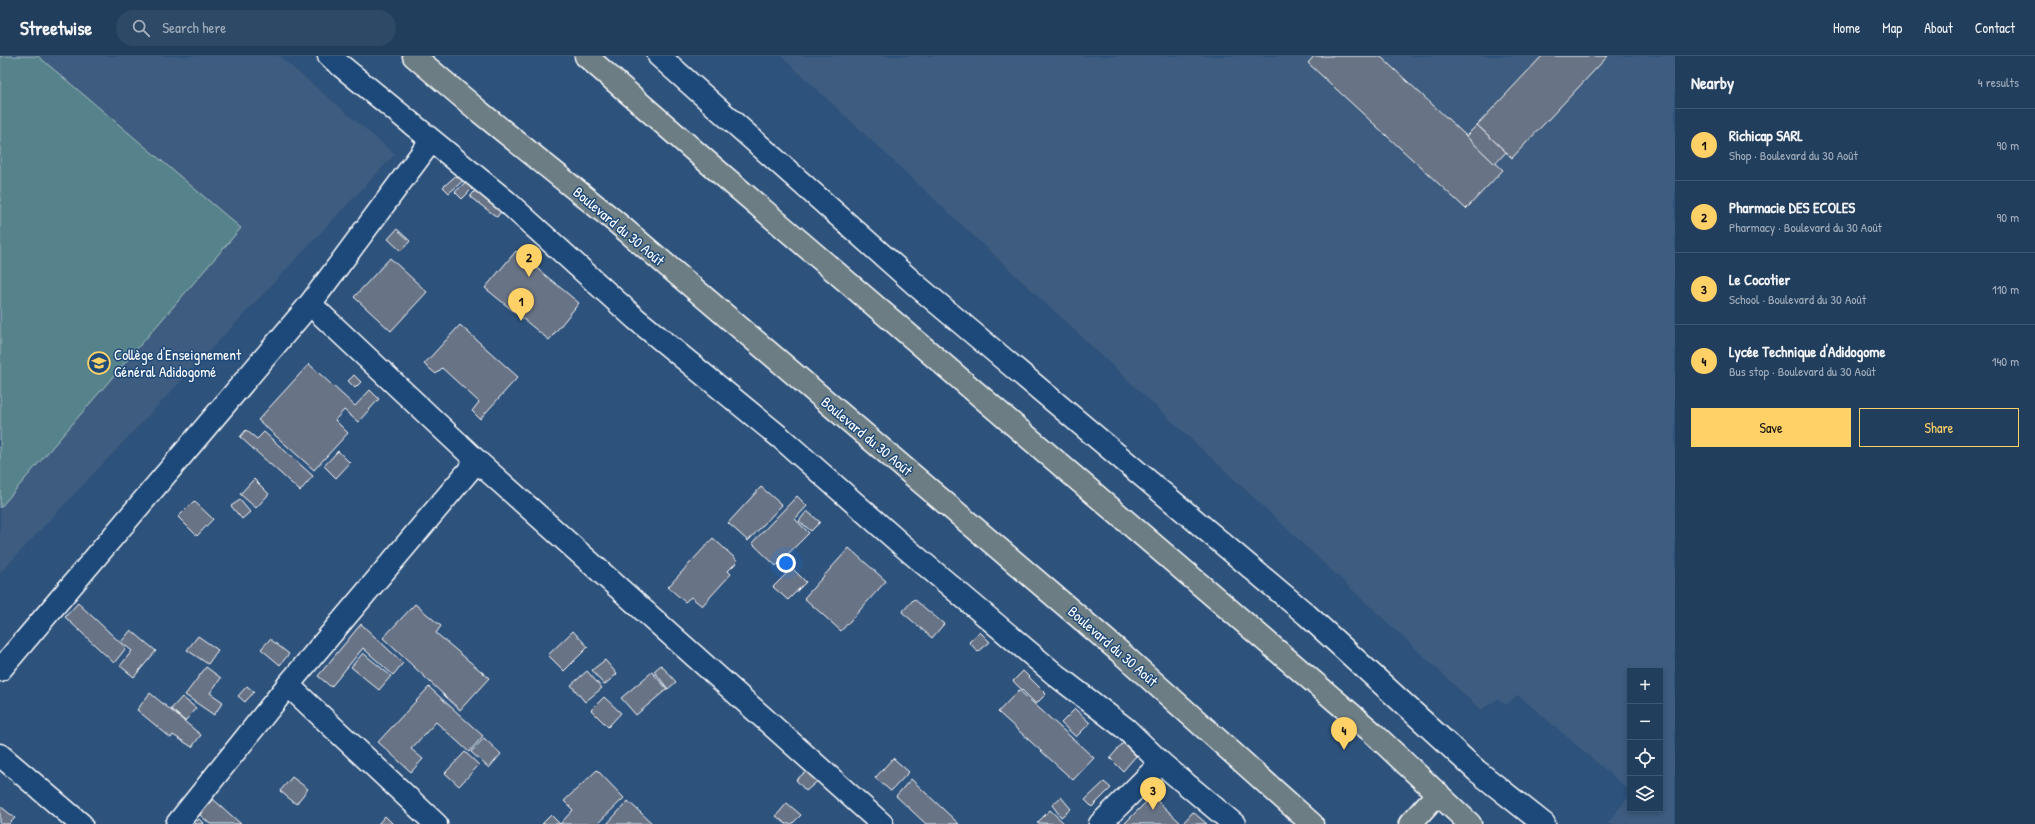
<!DOCTYPE html>
<meta charset="utf-8">
<style>
body{margin:0;font-family:"Patrick Hand",sans-serif;background:#2e4966;color:#f1f3f6}
.controls{position:absolute;right:12px;bottom:12px;display:grid;overflow:hidden;border-radius:0px;box-shadow:0 2px 6px #0003}
.controls button{width:36px;height:36px;display:grid;place-items:center;padding:0;border:0;border-bottom:1px solid #3f5772;background:#223e5d;color:#f1f3f6;font:20px sans-serif}
.you{position:absolute;left:786px;top:507px;width:14px;height:14px;margin:-10px;border:3px solid #fff;border-radius:50%;background:#1a73e8;box-shadow:0 0 0 6px #1a73e833}
.badge{display:grid;place-items:center;width:26px;height:26px;border-radius:50%;background:#ffd166;color:#111;font-size:13px;font-weight:700}
.pin{position:absolute;translate:-50% -33px;filter:drop-shadow(0 1px 2px #0008)}
.pin::after{content:'';position:absolute;top:21px;width:14px;height:12px;background:inherit;clip-path:polygon(0 0,100% 0,50% 100%)}
.list{margin:0;padding:0;list-style:none}
h2{display:flex;justify-content:space-between;align-items:center;height:52px;margin:0;padding:0 16px;font-size:17px}
h2 small{font-size:13px;font-weight:400;color:#a2aebc}
.list li{display:grid;grid-template-columns:26px 1fr auto;gap:12px;align-items:center;box-sizing:border-box;height:72px;padding:0 16px;border-top:1px solid #3f5772}
.list b{display:block;font-size:15px;white-space:nowrap}
.list p{margin:0;font-size:13px;white-space:nowrap;color:#a2aebc}
.list em{font-size:13px;font-style:normal;color:#a2aebc}
.actions{display:flex;gap:8px;padding:12px 16px}
.actions a{flex:1;padding:9px 0;border:1px solid #ffd166;border-radius:0px;text-align:center;font-size:14px;color:#ffd166}
.actions .main{background:#ffd166;color:#111}
.icon{flex:none;width:22px;height:22px;fill:none;stroke:currentColor;stroke-width:2;stroke-linecap:round;stroke-linejoin:round}
.map{position:relative;flex:none;width:1675px;height:768px;overflow:hidden}
header{display:flex;align-items:center;gap:24px;box-sizing:border-box;height:56px;padding:0 20px;background:#223e5d;border-bottom:1px solid #3f5772}
header strong{font-size:19px}
nav{display:flex;gap:22px;margin-inline-start:auto;font-size:14px}
.search{width:280px;height:36px;background:#2e4966;display:flex;align-items:center;gap:10px;box-sizing:border-box;padding:0 14px;border-radius:22px;color:#a2aebc;font-size:15px}
main{display:flex}
aside{flex:1;background:#223e5d}
.map>svg:first-child{display:block}
</style>
<header>
<strong>Streetwise</strong>
<div class="search"><svg class="icon" aria-label="search" viewBox="0 0 24 24"><circle cx="10" cy="10" r="6"/><path d="M15 15l6 6"/></svg>Search here</div>
<nav><a>Home</a><a>Map</a><a>About</a><a>Contact</a></nav>
</header>
<main>
<div class="map">
<svg width="1675" height="768" viewBox="0 0 1675 768">
<rect width="100%" height="100%" fill="#2d527c"/>
<filter id="ink" filterUnits="userSpaceOnUse"><feTurbulence type="fractalNoise" baseFrequency=".025" numOctaves="2"/><feDisplacementMap in="SourceGraphic" scale="8" xChannelSelector="R" yChannelSelector="G"/><feConvolveMatrix kernelMatrix="1 2 1 2 8 2 1 2 1" color-interpolation-filters="sRGB"/></filter>
<g filter="url(#ink)">
<!-- built -->
<g fill="#3e5c7f">
<path d="M 0,0 L 279,0 L 395,98 L 0,517 Z"/>
<path d="M 781,0 L 1675,0 L 1675,768 L 1607,768 L 1630,739 L 1630,753 L 1660,753 L 1660,615 L 1630,615 L 1630,735 L 1518,639 L 1506,649 L 1498,643 L 1481,654 Z"/>
</g>
<!-- green -->
<path fill="#57838b" stroke="#abc1c5" d="M 0,0 L 38,0 L 241,172 L 0,452 Z"/>
<!-- building -->
<g fill="#677386" stroke="#fff">
<path d="M 1314,0 L 1380,0 L 1503,114 L 1466,153 L 1308,7 Z"/>
<path d="M 1542,0 L 1608,0 L 1512,102 L 1477,69 Z"/>
<path d="M 1477,69 L 1506,96 L 1495,108 L 1466,80 Z"/>
<path d="M 460,116 L 466,122 L 449,137 L 443,131 Z"/>
<path d="M 471,121 L 478,127 L 462,143 L 455,136 Z"/>
<path d="M 480,128 L 507,147 L 497,161 L 470,141 Z"/>
<path d="M 397,173 L 410,185 L 401,195 L 388,183 Z"/>
<path d="M 516,195 L 579,247 L 549,284 L 485,232 Z"/>
<path d="M 390,202 L 427,236 L 391,275 L 354,241 Z"/>
<path d="M 460,269 L 518,321 L 480,363 L 472,355 L 479,346 L 442,312 L 436,318 L 424,308 Z"/>
<path d="M 309,308 L 355,350 L 370,334 L 379,343 L 358,366 L 344,354 L 335,364 L 348,377 L 314,414 L 258,364 Z"/>
<path d="M 354,319 L 361,326 L 355,332 L 348,325 Z"/>
<path d="M 246,374 L 257,383 L 264,376 L 313,420 L 300,435 L 240,381 Z"/>
<path d="M 338,395 L 350,407 L 336,422 L 324,410 Z"/>
<path d="M 254,423 L 269,438 L 256,452 L 240,438 Z"/>
<path d="M 761,431 L 782,449 L 748,485 L 728,467 Z"/>
<path d="M 797,440 L 807,450 L 795,463 L 809,477 L 776,510 L 752,487 Z"/>
<path d="M 240,444 L 250,456 L 242,463 L 231,450 Z"/>
<path d="M 194,445 L 213,463 L 197,480 L 178,461 Z"/>
<path d="M 807,455 L 820,466 L 811,475 L 799,465 Z"/>
<path d="M 713,482 L 738,505 L 728,515 L 731,518 L 702,550 L 691,541 L 685,546 L 668,531 Z"/>
<path d="M 849,492 L 886,525 L 841,575 L 804,542 Z"/>
<path d="M 792,512 L 806,526 L 788,544 L 773,531 Z"/>
<path d="M 914,543 L 944,568 L 932,582 L 902,556 Z"/>
<path d="M 78,547 L 126,592 L 114,607 L 65,561 Z"/>
<path d="M 415,548 L 441,570 L 436,577 L 489,622 L 460,654 L 383,582 Z"/>
<path d="M 361,568 L 403,607 L 393,619 L 363,592 L 331,631 L 318,620 Z"/>
<path d="M 131,574 L 156,595 L 134,621 L 120,610 L 132,595 L 121,586 Z"/>
<path d="M 573,575 L 588,591 L 564,615 L 548,599 Z"/>
<path d="M 980,576 L 990,586 L 978,596 L 969,586 Z"/>
<path d="M 198,580 L 218,594 L 208,608 L 187,594 Z"/>
<path d="M 270,583 L 289,598 L 280,609 L 261,593 Z"/>
<path d="M 363,597 L 391,620 L 379,634 L 351,611 Z"/>
<path d="M 605,604 L 617,618 L 604,629 L 592,614 Z"/>
<path d="M 661,609 L 676,626 L 668,633 L 654,615 Z"/>
<path d="M 206,611 L 221,622 L 210,637 L 223,646 L 214,659 L 185,639 Z"/>
<path d="M 587,615 L 602,632 L 585,646 L 571,629 Z"/>
<path d="M 1023,615 L 1046,638 L 1036,648 L 1013,625 Z"/>
<path d="M 652,616 L 667,633 L 636,659 L 621,642 Z"/>
<path d="M 247,630 L 254,636 L 245,646 L 238,640 Z"/>
<path d="M 429,631 L 483,680 L 469,696 L 436,666 L 411,693 L 423,703 L 411,716 L 378,686 Z"/>
<path d="M 1019,634 L 1094,702 L 1073,724 L 998,656 Z"/>
<path d="M 150,637 L 201,679 L 192,691 L 173,679 L 171,682 L 137,654 Z"/>
<path d="M 182,641 L 196,652 L 185,665 L 171,653 Z"/>
<path d="M 604,641 L 621,657 L 608,671 L 591,654 Z"/>
<path d="M 1075,653 L 1090,667 L 1076,681 L 1061,667 Z"/>
<path d="M 484,682 L 501,698 L 489,712 L 471,696 Z"/>
<path d="M 1123,687 L 1136,700 L 1123,715 L 1110,702 Z"/>
<path d="M 465,696 L 479,709 L 459,730 L 445,717 Z"/>
<path d="M 893,702 L 909,716 L 891,735 L 875,722 Z"/>
<path d="M 810,712 L 820,723 L 806,735 L 796,724 Z"/>
<path d="M 597,714 L 624,742 L 597,768 L 542,768 L 551,759 L 560,768 L 573,754 L 564,745 Z"/>
<path d="M 292,721 L 308,733 L 296,748 L 280,735 Z"/>
<path d="M 911,723 L 959,768 L 926,768 L 896,740 Z"/>
<path d="M 1104,726 L 1111,732 L 1092,751 L 1085,744 Z"/>
<path d="M 1152,740 L 1182,768 L 1193,756 L 1207,768 L 1124,768 Z"/>
<path d="M 1061,741 L 1071,753 L 1061,761 L 1052,749 Z"/>
<path d="M 213,743 L 241,768 L 210,768 L 199,758 Z"/>
<path d="M 628,745 L 653,768 L 607,768 Z"/>
<path d="M 787,747 L 801,759 L 792,768 L 786,768 L 776,760 Z"/>
<path d="M 0,750 L 15,762 L 9,768 L 0,768 Z"/>
<path d="M 1050,754 L 1065,768 L 1037,767 Z"/>
<path d="M 385,760 L 393,768 L 378,768 Z"/>
<path d="M 199,763 L 204,768 L 194,768 Z"/>
</g>
<g fill="none" stroke-linecap="round" stroke-linejoin="round">
<!-- minor casing -->
<g stroke="#fff" stroke-width="25">
<g id="minor">
<path d="M 329,0 L 506,145 L 636,263 L 781,382 L 902,489 L 1057,620 L 1126,673 L 1161,707 L 1234,768"/>
<path d="M 659,0 L 916,229 L 1306,558 L 1477,715 L 1544,768"/>
<path d="M 310,248 L 477,405 L 882,768"/>
<path d="M 0,614 L 310,248 L 431,85"/>
<path d="M 288,629 L 436,768"/>
<path d="M 0,699 L 81,768"/>
<path d="M 177,768 L 288,629 L 477,405"/>
<path d="M 1100,768 L 1161,707"/>
</g>
</g>
<!-- highway casing -->
<g stroke="#fff" stroke-width="25">
<g id="highway">
<path d="M 414,0 L 481,57 L 616,166 L 1120,596 L 1312,768"/>
<path d="M 586,0 L 705,104 L 1372,676 L 1470,768"/>
<path d="M 1410,768 L 1438,737"/>
</g>
</g>
<!-- minor -->
<use href="#minor" stroke="#1f4a7a" stroke-width="22"/>
<!-- highway -->
<use href="#highway" stroke="#6c7e84" stroke-width="22"/>
</g>
</g>
<!-- icons -->
<defs>
<g id="school-ring" transform="scale(1.15)"><circle r="9.5" fill="#1f4a7a" stroke="#ffd166" stroke-width="1.5"/><path d="M0-5L7-2L0 1L-7-2ZM-4 1L0 2.5L4 1V4Q0 6-4 4Z" fill="#ffd166"/></g>
</defs>
<g fill-rule="evenodd">
<use href="#school-ring" x="99" y="307"/>
</g>
<g text-anchor="middle" dominant-baseline="central" stroke-width="3" stroke-linejoin="round" paint-order="stroke">
<!-- street labels -->
<g font-size="15" fill="#fff" stroke="#1f4a7a">
<text transform="translate(619 170) rotate(40)">Boulevard du 30 Août</text>
<text transform="translate(867 380) rotate(40)">Boulevard du 30 Août</text>
<text transform="translate(1113 590) rotate(41)">Boulevard du 30 Août</text>
</g>
<!-- poi labels -->
<g font-size="15" fill="#fff" stroke="#1f4a7a" text-anchor="start">
<text x="114" y="298">Collège d'Enseignement<tspan x="114" dy="17">Général Adidogomé</tspan></text>
</g>
</g>
</svg>
<div class="controls">
<button>+</button>
<button>−</button>
<button><svg class="icon" aria-label="locate" viewBox="0 0 24 24"><circle cx="12" cy="12" r="6"/><path d="M12 2v4M12 18v4M2 12h4M18 12h4"/></svg></button>
<button><svg class="icon" aria-label="layers" viewBox="0 0 24 24"><path d="M12 4l9 5-9 5-9-5zM3 14l9 5 9-5"/></svg></button>
</div>
<div class="you"></div>
<div class="pin badge" style="left:521px;top:265px">1</div>
<div class="pin badge" style="left:529px;top:221px">2</div>
<div class="pin badge" style="left:1153px;top:754px">3</div>
<div class="pin badge" style="left:1344px;top:694px">4</div>
</div>
<aside>
<h2>Nearby<small>4 results</small></h2>
<ul class="list">
<li><span class="badge">1</span><div><b>Richicap SARL</b><p>Shop · Boulevard du 30 Août</p></div><em>90 m</em></li>
<li><span class="badge">2</span><div><b>Pharmacie DES ECOLES</b><p>Pharmacy · Boulevard du 30 Août</p></div><em>90 m</em></li>
<li><span class="badge">3</span><div><b>Le Cocotier</b><p>School · Boulevard du 30 Août</p></div><em>110 m</em></li>
<li><span class="badge">4</span><div><b>Lycée Technique d'Adidogome</b><p>Bus stop · Boulevard du 30 Août</p></div><em>140 m</em></li>
</ul>
<div class="actions"><a class="main">Save</a><a>Share</a></div>
</aside>
</main>
